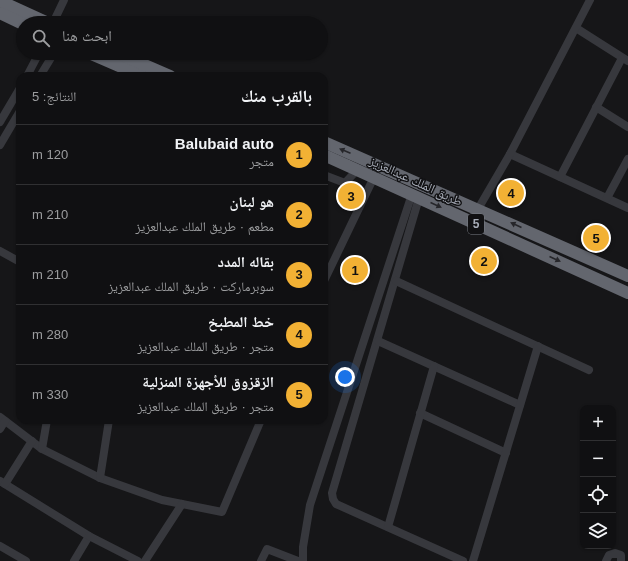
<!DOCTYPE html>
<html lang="ar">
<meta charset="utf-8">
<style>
body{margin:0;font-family:Helvetica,"Noto Naskh Arabic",sans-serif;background:#1e1e20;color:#f1f3f6;direction:rtl}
.controls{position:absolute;right:12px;bottom:12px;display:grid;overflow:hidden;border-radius:8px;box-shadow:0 1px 3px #0004}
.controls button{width:36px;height:36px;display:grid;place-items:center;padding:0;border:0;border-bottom:1px solid #303032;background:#101012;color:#f1f3f6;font:20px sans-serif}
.you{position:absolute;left:345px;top:377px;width:14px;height:14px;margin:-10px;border:3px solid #fff;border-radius:50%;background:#1a73e8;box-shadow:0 0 0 6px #1a73e833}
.badge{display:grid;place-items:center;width:26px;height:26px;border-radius:50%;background:#f2b134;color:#111;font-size:13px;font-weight:700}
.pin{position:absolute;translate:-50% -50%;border:2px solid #fff;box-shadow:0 1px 4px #0006}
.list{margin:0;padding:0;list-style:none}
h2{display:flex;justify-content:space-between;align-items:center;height:52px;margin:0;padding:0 16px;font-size:17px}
h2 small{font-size:13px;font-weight:400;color:#9c9d9f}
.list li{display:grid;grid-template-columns:26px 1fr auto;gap:12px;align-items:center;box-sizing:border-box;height:60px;padding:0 16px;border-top:1px solid #303032}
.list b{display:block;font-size:15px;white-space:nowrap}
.list p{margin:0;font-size:13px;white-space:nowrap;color:#9c9d9f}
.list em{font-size:13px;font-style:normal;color:#9c9d9f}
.icon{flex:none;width:22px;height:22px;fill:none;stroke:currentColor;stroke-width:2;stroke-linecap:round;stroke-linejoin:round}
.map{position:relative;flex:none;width:628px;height:561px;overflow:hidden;direction:ltr}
.search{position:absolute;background:#101012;box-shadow:0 1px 3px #0004;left:16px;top:16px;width:312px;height:44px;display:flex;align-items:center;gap:10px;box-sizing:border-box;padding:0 14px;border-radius:22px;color:#9c9d9f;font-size:15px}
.panel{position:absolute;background:#101012;box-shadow:0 1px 3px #0004;left:16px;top:72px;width:312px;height:352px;border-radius:12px;direction:rtl}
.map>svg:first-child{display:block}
</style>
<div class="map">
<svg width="628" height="561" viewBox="0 0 628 561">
<rect width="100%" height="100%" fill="#161618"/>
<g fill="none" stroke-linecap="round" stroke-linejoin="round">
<!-- minor -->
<g stroke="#37383d" stroke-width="8">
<path d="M 53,23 L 64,0"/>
<path d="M 576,28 L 628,61"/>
<path d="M 27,76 L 39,53"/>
<path d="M 40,76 L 54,53"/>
<path d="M 596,107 L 628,127"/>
<path d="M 0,122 L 20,88"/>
<path d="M 0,145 L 20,111"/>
<path d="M 510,154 L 628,208"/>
<path d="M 324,175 L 345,183 L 358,169"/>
<path d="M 560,177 L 622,58"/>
<path d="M 419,198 L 332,493 L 333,499 L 336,504 L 463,561"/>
<path d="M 607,198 L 628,159"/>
<path d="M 478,209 L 510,154 L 590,0"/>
<path d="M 0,251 L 20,262"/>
<path d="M 324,281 L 374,177"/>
<path d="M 396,281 L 589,370"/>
<path d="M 378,341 L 520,405"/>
<path d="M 420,413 L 506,453"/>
<path d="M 0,417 L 42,449 L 100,478 L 162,500 L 222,512 L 261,420"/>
<path d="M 0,429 L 5,421"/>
<path d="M 42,449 L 47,420"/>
<path d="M 100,478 L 109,420"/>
<path d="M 0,481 L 89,536 L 74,561"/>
<path d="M 5,484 L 32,441"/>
<path d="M 388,527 L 434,366"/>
<path d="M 89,536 L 138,561"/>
<path d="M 0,546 L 26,561"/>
<path d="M 145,561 L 182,504"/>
<path d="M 261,561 L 267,549 L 298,561"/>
<path d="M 303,561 L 303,547 L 310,505 L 412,194"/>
<path d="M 473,561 L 538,346"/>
<path d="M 606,561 L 609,555 L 615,553 L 621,555 L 621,561"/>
</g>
<!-- highway -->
<g stroke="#63666e" stroke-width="12">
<path d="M 0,1 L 48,23"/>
<path d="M 0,13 L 23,24"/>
<path d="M 89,53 L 142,76"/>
<path d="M 117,53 L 170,76"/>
<path d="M 324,142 L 628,276"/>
<path d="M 324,155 L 628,293"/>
</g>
</g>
<!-- one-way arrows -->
<defs><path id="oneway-solid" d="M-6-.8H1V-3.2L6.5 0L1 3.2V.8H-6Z"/></defs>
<g fill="#26262a">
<use href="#oneway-solid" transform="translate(345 151) rotate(-157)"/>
<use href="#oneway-solid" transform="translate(436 205) rotate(24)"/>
<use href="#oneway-solid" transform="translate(516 225) rotate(-156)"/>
<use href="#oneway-solid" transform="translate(555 259) rotate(24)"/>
</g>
<g text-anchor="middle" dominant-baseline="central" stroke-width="3" stroke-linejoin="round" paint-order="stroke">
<!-- shield labels -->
<rect fill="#111113" stroke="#7b7e86" stroke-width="1" x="468" y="214" width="16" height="20" rx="3"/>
<g font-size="12" font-weight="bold" fill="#a8adb8">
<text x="476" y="224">5</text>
</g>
<!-- street labels -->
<g font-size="13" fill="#a8adb8" stroke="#111113">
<text transform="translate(416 181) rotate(25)">طريق الملك عبدالعزيز</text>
</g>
</g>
</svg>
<div class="controls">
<button>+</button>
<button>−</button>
<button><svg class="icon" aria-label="locate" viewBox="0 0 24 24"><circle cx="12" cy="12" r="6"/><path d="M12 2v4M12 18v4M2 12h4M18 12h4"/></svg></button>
<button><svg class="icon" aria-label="layers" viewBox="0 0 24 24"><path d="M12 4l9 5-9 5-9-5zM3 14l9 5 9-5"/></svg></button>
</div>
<div class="you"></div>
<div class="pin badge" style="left:355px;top:270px">1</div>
<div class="pin badge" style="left:484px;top:261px">2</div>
<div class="pin badge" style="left:351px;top:196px">3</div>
<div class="pin badge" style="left:511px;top:193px">4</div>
<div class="pin badge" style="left:596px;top:238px">5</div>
<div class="search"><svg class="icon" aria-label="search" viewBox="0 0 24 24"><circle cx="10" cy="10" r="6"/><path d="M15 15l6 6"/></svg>ابحث هنا</div>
<section class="panel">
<h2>بالقرب منك<small>النتائج: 5</small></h2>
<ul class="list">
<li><span class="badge">1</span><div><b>Balubaid auto</b><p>متجر</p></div><em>120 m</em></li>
<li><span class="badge">2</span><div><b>هو لبنان</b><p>مطعم · طريق الملك عبدالعزيز</p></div><em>210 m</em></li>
<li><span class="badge">3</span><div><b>بقاله المدد</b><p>سوبرماركت · طريق الملك عبدالعزيز</p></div><em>210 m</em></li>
<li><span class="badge">4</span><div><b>خط المطبخ</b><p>متجر · طريق الملك عبدالعزيز</p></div><em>280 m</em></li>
<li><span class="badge">5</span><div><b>الزقزوق للأجهزة المنزلية</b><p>متجر · طريق الملك عبدالعزيز</p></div><em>330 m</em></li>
</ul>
</section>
</div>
